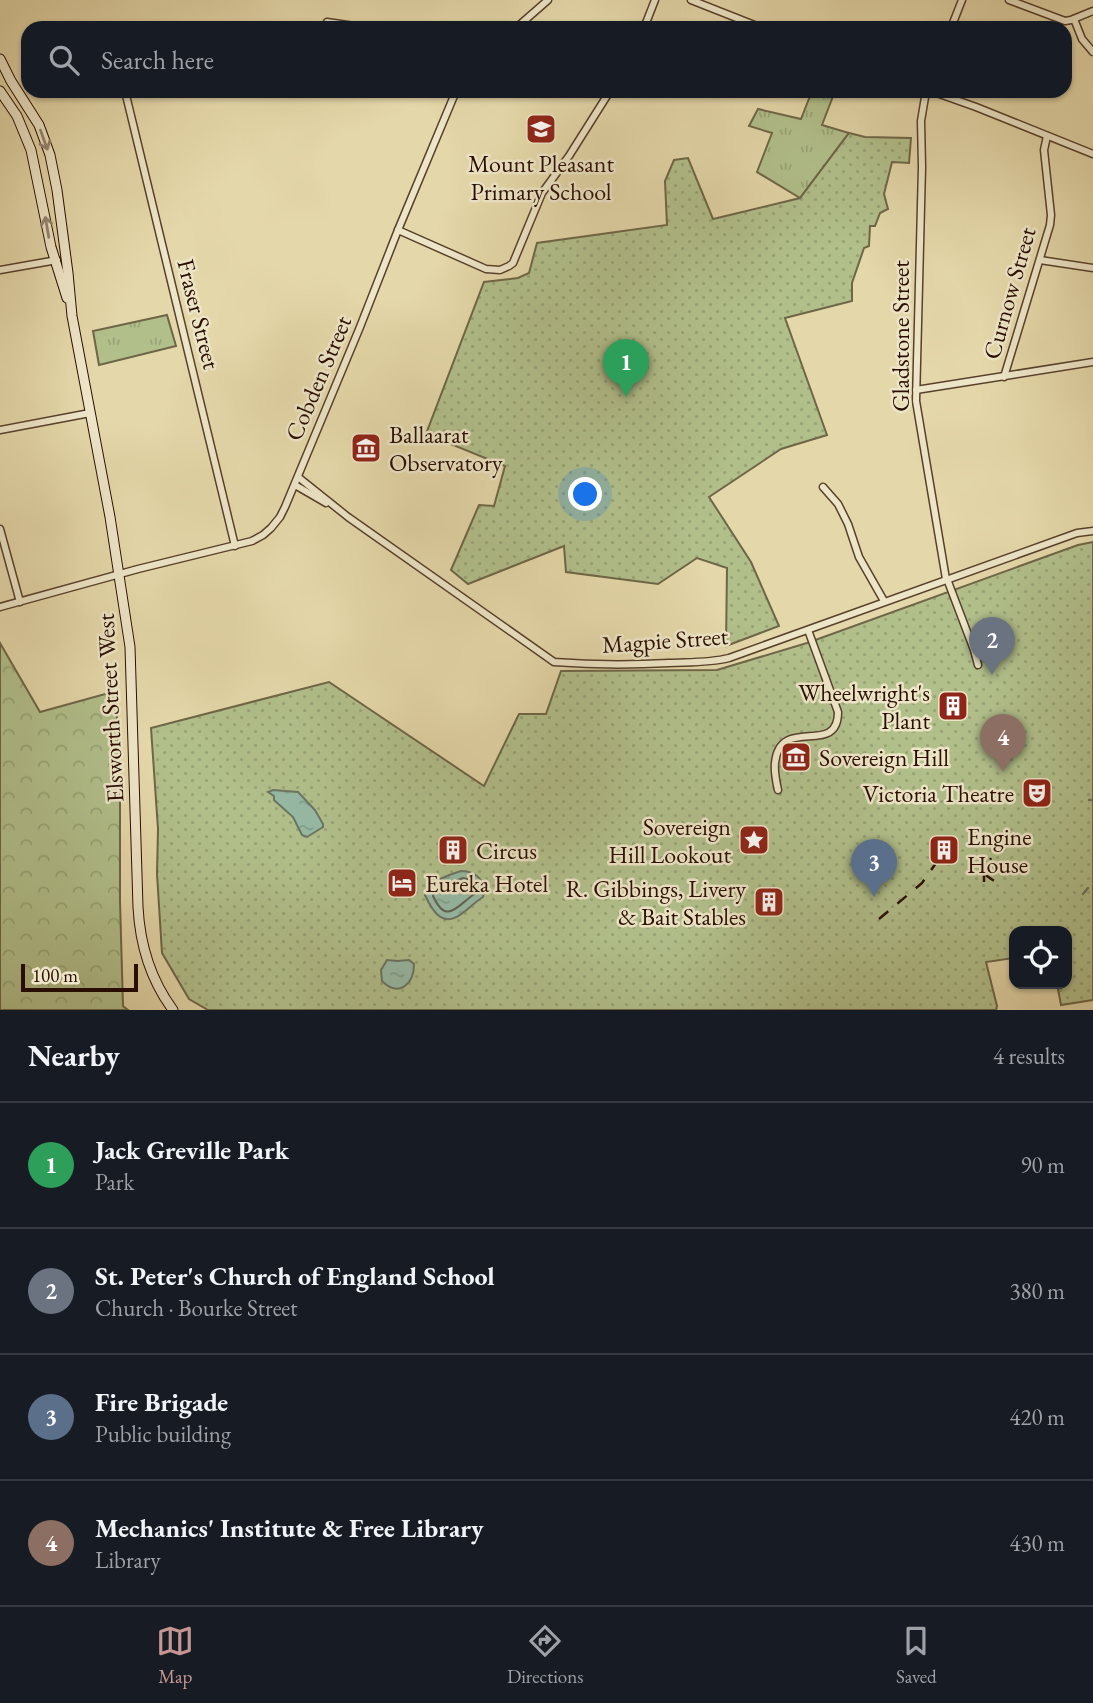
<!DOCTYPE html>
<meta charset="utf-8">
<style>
body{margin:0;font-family:"EB Garamond",serif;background:#20242c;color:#f1f3f6}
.controls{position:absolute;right:21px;bottom:21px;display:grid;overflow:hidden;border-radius:14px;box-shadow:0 2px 5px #0004}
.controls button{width:63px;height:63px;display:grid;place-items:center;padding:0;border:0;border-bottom:2px solid #363941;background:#171b24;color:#f1f3f6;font:35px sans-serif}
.scale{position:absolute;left:21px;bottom:18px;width:117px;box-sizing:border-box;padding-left:7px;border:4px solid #2a0e01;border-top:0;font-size:19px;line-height:24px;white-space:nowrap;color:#2a0e01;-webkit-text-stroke:5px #ede5c7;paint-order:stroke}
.you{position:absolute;left:586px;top:495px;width:24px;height:24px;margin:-18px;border:5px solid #fff;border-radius:50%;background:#1a73e8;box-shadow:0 0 0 10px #1a73e833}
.badge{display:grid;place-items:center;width:46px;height:46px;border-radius:50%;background:#c59692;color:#fff;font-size:23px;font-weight:700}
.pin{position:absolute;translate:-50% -58px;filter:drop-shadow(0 2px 4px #0008)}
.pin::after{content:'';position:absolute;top:37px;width:24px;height:21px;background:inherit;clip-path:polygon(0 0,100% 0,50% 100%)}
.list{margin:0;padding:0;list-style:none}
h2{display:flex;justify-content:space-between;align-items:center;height:91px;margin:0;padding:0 28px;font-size:30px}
h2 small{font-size:23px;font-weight:400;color:#9ea1a6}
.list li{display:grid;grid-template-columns:46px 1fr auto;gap:21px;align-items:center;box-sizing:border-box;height:126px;padding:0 28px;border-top:2px solid #363941}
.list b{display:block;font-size:26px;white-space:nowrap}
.list p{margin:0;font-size:23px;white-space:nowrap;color:#9ea1a6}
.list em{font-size:23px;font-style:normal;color:#9ea1a6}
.icon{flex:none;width:38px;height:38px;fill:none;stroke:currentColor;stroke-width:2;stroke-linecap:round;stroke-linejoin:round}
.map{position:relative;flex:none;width:1093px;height:1010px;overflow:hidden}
.search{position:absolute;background:#171b24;box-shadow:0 2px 5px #0004;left:21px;right:21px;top:21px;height:77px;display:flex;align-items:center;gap:18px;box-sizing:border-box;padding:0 24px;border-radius:21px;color:#9ea1a6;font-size:26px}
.sheet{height:595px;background:#171b24}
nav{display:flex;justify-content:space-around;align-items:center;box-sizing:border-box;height:98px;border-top:2px solid #363941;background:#171b24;font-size:19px;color:#9ea1a6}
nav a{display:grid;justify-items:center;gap:4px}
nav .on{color:#c59692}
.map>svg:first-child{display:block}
</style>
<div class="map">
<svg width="1093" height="1010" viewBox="0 0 1093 1010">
<defs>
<pattern id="grass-tufts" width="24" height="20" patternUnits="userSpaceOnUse" patternTransform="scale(1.75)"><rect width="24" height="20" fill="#b1bf8b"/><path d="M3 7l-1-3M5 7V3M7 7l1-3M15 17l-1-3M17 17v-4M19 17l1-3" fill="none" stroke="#98a376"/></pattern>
<pattern id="forest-crowns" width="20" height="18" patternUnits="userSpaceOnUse" patternTransform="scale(1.75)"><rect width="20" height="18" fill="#b1bf8b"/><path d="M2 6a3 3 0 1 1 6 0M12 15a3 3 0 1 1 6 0" fill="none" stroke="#98a376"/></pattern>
<pattern id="park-dots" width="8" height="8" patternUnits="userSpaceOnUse" patternTransform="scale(1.75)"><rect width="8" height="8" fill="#b1bf8b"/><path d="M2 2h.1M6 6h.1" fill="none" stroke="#98a376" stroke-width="1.8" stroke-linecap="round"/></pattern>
<pattern id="water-ripples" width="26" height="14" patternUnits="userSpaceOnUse" patternTransform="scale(1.75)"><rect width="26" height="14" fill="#96baa5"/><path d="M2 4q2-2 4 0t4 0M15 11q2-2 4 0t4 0" fill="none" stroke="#819f8c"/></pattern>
</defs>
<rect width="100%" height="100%" fill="#e4d7a9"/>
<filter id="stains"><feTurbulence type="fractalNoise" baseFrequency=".00286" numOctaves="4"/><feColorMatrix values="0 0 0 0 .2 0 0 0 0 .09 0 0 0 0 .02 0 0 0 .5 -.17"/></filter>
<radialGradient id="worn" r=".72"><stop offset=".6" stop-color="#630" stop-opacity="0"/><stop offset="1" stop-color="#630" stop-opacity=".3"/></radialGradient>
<!-- grass -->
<g fill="url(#grass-tufts)" stroke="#6e6646" stroke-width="2">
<path d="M 812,91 L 835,91 L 822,125 L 849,133 L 800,198 L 757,172 L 772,133 L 749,126 L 758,109 L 801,119 Z"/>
<path d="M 167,315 L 176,346 L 99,365 L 93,331 Z"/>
</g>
<!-- forest -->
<path fill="url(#forest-crowns)" stroke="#6e6646" stroke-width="2" d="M 0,643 L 40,712 L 116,691 L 120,793 L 120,901 L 123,1006 L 128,1010 L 0,1010 Z"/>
<!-- park -->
<g fill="url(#park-dots)" stroke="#6e6646" stroke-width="2">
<path d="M 849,133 L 865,137 L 911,138 L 909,163 L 892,162 L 884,194 L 888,209 L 880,213 L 875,226 L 870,226 L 869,246 L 864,248 L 852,283 L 852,301 L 785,318 L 827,435 L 781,449 L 709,497 L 751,562 L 779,626 L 726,646 L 727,568 L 697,558 L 658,584 L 566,572 L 564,546 L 468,584 L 451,570 L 479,505 L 494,506 L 505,466 L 426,434 L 484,282 L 518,278 L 529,273 L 537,243 L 667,225 L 665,181 L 674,160 L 688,158 L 713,219 L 800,198 Z"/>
<path d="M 1093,542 L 1093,1000 L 1061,1005 L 1057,984 L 1067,984 L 1067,931 L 1014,931 L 1014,958 L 986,962 L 997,1006 L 996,1010 L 208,1010 L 189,999 L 162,953 L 157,874 L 158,829 L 151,728 L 329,682 L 484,786 L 519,714 L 546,714 L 561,671 L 717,670 L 807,643 L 1078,545 Z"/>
</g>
<!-- water -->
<g fill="url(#water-ripples)" stroke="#6b7563" stroke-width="2">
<path d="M 273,790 L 298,792 L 315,810 L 323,824 L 323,827 L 307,837 L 302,835 L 293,817 L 274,800 L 274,796 L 268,792 Z"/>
<path d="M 461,871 C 477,871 487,882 483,897 C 475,902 471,907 464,912 C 444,929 433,913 425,895 C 431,880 446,876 461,871 Z"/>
<path d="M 387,960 L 397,961 L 409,960 L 414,964 C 414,984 399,998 382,981 L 381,970 Z"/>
</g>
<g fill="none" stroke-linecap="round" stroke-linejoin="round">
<!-- shore -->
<path stroke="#606453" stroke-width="2" d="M 463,878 L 472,880 L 477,890 L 476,893 C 458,904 447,927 433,896 L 434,891 L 442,886 Z"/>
<!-- stream -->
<g stroke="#6b7563" stroke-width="2.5">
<path d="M 1089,800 L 1093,800"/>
<path d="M 1083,894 L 1088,888"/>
</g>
<!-- street casing -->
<g stroke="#58402b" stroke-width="9">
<g id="street">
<path d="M 691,0 L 762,28"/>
<path d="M 1009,0 L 1065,21 L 1071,20 L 1093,11"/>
<path d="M 1074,19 L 1082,39 L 1093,52"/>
<path d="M 327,22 L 368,28"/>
<path d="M 516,28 L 548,0"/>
<path d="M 644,28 L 655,0"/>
<path d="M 951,28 L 962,0"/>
<path d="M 125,91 L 235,546"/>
<path d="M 926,91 L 921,121 L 922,167 L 916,401 L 946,579"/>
<path d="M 931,91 L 976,107 L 1093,154"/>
<path d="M 398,230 L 486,269 L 500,270 L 509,266 L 513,263 L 542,193 L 569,156 L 610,91"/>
<path d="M 1040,260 L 1093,268"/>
<path d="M 0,270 L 57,260"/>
<path d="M 1004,377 L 1050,225 L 1051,215 L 1044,150 L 1047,136"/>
<path d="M 916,390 L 1093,362"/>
<path d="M 0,430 L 90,413"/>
<path d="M 298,477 L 348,517 L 554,662 C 593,665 631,665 669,663 C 689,662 709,663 729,658 L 1077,533 L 1093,531"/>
<path d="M 295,485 L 326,503"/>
<path d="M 823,487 L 838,504 L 848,524 L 859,557 L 884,601"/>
<path d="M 0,529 L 20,602"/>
<path d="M 947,579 L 974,650 L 978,665"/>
<path d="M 0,607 L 138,569 L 252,541 L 263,535 L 271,528 L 280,517 L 285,507 L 360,327 L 398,230 L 456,91"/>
<path d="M 778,790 C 776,781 774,772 775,763 C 780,714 838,758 838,712 L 808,630"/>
</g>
</g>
<!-- secondary casing -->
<g stroke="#2a0e01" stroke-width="11">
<g id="secondary">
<path d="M 0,59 L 11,81 L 39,125 L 50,155 L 57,190 L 68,273 L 72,316 L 110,517 L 130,647 L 138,907 C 140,945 150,979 173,1010"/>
<path d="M 0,91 L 17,116 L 31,150 L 51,247 L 67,298"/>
</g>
</g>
<!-- street -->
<use href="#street" stroke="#ede5c7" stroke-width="6"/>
<!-- secondary -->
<use href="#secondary" stroke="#ede5c7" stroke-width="9"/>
<!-- rail -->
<g stroke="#2a0e01" stroke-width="2.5" stroke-dasharray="12 12" stroke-linecap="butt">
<path d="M 984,874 L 1000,885"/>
<path d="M 984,882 L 984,871 L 991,858"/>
<path d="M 879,919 L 922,883 L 936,863"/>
</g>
</g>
<!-- one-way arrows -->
<defs><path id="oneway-shaft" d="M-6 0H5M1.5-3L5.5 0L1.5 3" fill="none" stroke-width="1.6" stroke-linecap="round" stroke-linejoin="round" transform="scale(1.75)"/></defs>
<g stroke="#95846e">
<use href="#oneway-shaft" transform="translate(44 140) rotate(70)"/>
<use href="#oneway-shaft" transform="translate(47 227) rotate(-100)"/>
</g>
<!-- icons -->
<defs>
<g id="school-square" transform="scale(1.575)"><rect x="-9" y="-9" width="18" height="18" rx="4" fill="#8f2418" stroke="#ede5c7"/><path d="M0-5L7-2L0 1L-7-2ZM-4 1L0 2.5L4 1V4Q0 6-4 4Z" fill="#fff"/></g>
<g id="museum-square" transform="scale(1.575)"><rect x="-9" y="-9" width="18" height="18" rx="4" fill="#8f2418" stroke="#ede5c7"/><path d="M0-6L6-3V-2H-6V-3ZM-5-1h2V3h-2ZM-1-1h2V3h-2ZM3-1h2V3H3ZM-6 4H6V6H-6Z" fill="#fff"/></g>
<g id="building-square" transform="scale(1.575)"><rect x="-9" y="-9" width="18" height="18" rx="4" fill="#8f2418" stroke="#ede5c7"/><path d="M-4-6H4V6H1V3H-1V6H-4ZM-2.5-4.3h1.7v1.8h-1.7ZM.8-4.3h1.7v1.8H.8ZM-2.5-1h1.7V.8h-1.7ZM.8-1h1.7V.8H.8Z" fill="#fff"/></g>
<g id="theatre-square" transform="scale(1.575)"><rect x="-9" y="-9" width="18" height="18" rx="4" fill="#8f2418" stroke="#ede5c7"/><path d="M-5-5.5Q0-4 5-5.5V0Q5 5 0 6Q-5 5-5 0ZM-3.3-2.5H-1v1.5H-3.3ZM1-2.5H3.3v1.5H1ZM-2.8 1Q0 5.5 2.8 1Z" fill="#fff"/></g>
<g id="sight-square" transform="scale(1.575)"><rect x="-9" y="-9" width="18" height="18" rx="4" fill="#8f2418" stroke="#ede5c7"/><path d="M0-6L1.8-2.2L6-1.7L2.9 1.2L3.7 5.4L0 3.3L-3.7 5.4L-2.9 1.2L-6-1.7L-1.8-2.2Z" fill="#fff"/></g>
<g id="hotel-square" transform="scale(1.575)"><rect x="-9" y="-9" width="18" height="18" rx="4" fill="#8f2418" stroke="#ede5c7"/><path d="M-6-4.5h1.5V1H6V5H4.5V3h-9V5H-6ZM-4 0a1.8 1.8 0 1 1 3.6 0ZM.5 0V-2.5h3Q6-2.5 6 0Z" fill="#fff"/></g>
</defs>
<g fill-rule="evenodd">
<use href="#school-square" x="541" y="129"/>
<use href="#museum-square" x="366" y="448"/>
<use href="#building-square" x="953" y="706"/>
<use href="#museum-square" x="796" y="757"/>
<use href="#theatre-square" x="1037" y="793"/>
<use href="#sight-square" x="754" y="840"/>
<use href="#building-square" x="453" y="850"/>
<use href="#building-square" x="944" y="850"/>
<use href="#hotel-square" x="402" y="883"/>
<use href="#building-square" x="769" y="902"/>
</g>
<g text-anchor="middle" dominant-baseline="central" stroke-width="5" stroke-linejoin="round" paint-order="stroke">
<!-- poi labels -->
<g font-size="24" fill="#2a0e01" stroke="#ede5c7" text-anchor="start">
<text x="541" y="163" text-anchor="middle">Mount Pleasant<tspan x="541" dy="28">Primary School</tspan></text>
<text x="389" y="434">Ballaarat<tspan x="389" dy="28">Observatory</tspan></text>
<text x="930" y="692" text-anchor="end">Wheelwright's<tspan x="930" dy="28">Plant</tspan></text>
<text x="819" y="757">Sovereign Hill</text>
<text x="1014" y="793" text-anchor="end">Victoria Theatre</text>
<text x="731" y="826" text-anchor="end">Sovereign<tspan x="731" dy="28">Hill Lookout</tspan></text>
<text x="967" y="836">Engine<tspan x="967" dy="28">House</tspan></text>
<text x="476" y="850">Circus</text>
<text x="425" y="883">Eureka Hotel</text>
<text x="746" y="888" text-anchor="end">R. Gibbings, Livery<tspan x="746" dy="28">&amp; Bait Stables</tspan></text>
</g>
<!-- street labels -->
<g font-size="24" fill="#2a0e01" stroke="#ede5c7">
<text transform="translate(1009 293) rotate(-74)">Curnow Street</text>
<text transform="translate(199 314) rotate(76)">Fraser Street</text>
<text transform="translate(900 336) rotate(-90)">Gladstone Street</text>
<text transform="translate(318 378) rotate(-67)">Cobden Street</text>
<text transform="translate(665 640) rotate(-4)">Magpie Street</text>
<text transform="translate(110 708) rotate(-93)">Elsworth Street West</text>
</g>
</g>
<rect width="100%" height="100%" filter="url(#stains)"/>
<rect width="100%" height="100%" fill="url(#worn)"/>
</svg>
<div class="controls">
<button><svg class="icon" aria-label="locate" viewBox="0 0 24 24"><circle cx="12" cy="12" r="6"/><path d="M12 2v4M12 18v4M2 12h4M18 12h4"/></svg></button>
</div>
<div class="scale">100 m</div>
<div class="you"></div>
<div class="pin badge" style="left:626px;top:397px;background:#2e9e5b">1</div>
<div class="pin badge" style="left:992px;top:675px;background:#6b7280">2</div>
<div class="pin badge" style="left:874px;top:897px;background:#5c6f8a">3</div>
<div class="pin badge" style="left:1003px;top:772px;background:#8d6e63">4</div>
<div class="search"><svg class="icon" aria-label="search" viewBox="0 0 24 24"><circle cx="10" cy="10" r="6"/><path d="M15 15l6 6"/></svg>Search here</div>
</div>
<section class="sheet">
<h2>Nearby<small>4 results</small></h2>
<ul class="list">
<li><span class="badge" style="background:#2e9e5b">1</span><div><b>Jack Greville Park</b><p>Park</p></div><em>90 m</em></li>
<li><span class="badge" style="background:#6b7280">2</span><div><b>St. Peter's Church of England School</b><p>Church · Bourke Street</p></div><em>380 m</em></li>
<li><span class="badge" style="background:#5c6f8a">3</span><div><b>Fire Brigade</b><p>Public building</p></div><em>420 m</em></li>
<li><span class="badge" style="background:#8d6e63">4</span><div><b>Mechanics' Institute &amp; Free Library</b><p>Library</p></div><em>430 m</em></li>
</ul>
</section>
<nav>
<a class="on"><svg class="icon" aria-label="map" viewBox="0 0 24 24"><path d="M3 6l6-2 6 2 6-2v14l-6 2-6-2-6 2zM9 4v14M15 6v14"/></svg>Map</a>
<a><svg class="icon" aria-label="directions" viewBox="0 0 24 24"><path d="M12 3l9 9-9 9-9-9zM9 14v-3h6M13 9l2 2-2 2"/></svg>Directions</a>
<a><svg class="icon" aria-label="saved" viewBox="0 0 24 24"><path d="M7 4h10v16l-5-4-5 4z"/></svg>Saved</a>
</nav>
